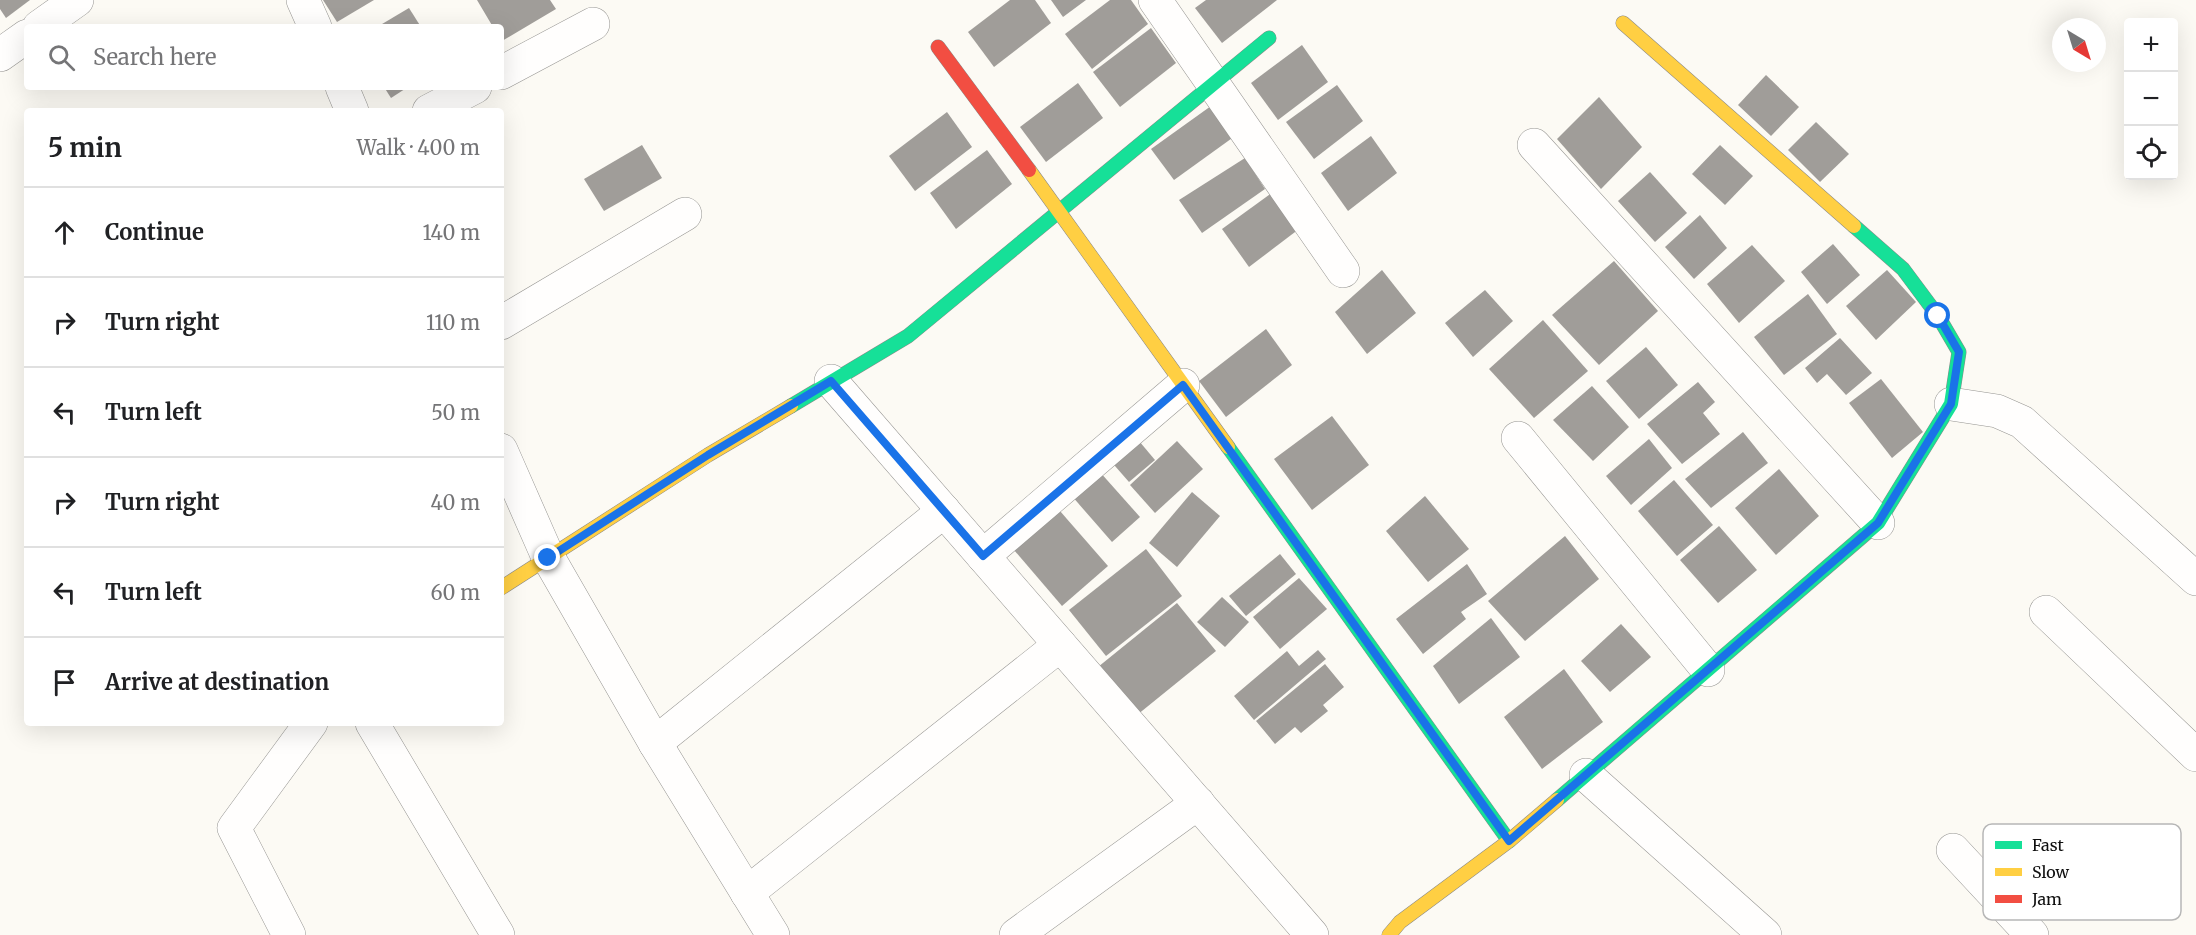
<!DOCTYPE html>
<meta charset="utf-8">
<style>
body{margin:0;font-family:Merriweather,serif;background:#f2f2f2;color:#202124}
.controls{position:absolute;right:18px;top:18px;display:grid;overflow:hidden;border-radius:6px;box-shadow:0 6px 24px #0002}
.controls button{width:54px;height:54px;display:grid;place-items:center;padding:0;border:0;border-bottom:2px solid #e0e0e0;background:#fff;color:#202124;font:30px sans-serif}
.compass{position:absolute;left:2052px;top:18px;width:54px;height:54px;border-radius:50%;background:#fff;box-shadow:0 6px 24px #0002;rotate:142deg}
.stop{position:absolute;width:18px;height:18px;margin:-14px;border:4px solid #1a73e8;border-radius:50%;background:#fff}
.stop.end{background:#1a73e8;border-color:#fff;box-shadow:0 2px 6px #0008}
.list{margin:0;padding:0;list-style:none}
h2{display:flex;justify-content:space-between;align-items:center;height:78px;margin:0;padding:0 24px;font-size:26px}
h2 small{font-size:20px;font-weight:400;color:#757577}
.list li{display:grid;grid-template-columns:39px 1fr auto;gap:18px;align-items:center;box-sizing:border-box;height:90px;padding:0 24px;border-top:2px solid #e0e0e0}
.list b{display:block;font-size:22px;white-space:nowrap}
.list em{font-size:20px;font-style:normal;color:#757577}
.icon{flex:none;width:33px;height:33px;fill:none;stroke:currentColor;stroke-width:2;stroke-linecap:round;stroke-linejoin:round}
.map{position:relative;flex:none;width:2196px;height:935px;overflow:hidden}
.search{position:absolute;background:#fff;box-shadow:0 6px 24px #0002;left:24px;top:24px;width:480px;height:66px;display:flex;align-items:center;gap:15px;box-sizing:border-box;padding:0 21px;border-radius:6px;color:#757577;font-size:22px}
.panel{position:absolute;background:#fff;box-shadow:0 6px 24px #0002;left:24px;top:108px;width:480px;height:618px;border-radius:6px}
.map>svg:first-child{display:block}
</style>
<div class="map">
<svg width="2196" height="935" viewBox="0 0 2196 935">
<rect width="100%" height="100%" fill="#fcfaf4"/>
<!-- building -->
<g fill="#a09d99">
<path d="M 0,0 L 30,0 L 6,18 L 0,9 Z"/>
<path d="M 323,0 L 374,0 L 337,22 Z"/>
<path d="M 477,0 L 550,0 L 556,9 L 502,41 L 501,27 L 493,27 Z"/>
<path d="M 1010,0 L 1035,0 L 1051,23 L 994,67 L 968,32 Z"/>
<path d="M 1051,0 L 1086,0 L 1063,17 Z"/>
<path d="M 1110,0 L 1131,0 L 1148,24 L 1092,69 L 1065,34 Z"/>
<path d="M 1206,0 L 1277,0 L 1222,43 L 1195,8 Z"/>
<path d="M 409,8 L 421,27 L 377,27 Z"/>
<path d="M 1151,28 L 1176,63 L 1120,107 L 1093,72 Z"/>
<path d="M 1302,45 L 1328,82 L 1278,120 L 1251,83 Z"/>
<path d="M 1766,75 L 1799,107 L 1771,136 L 1738,105 Z"/>
<path d="M 1078,83 L 1103,118 L 1046,162 L 1020,127 Z"/>
<path d="M 1337,85 L 1363,121 L 1314,159 L 1286,122 Z"/>
<path d="M 384,87 L 408,87 L 391,98 Z"/>
<path d="M 1599,97 L 1642,147 L 1601,189 L 1557,139 Z"/>
<path d="M 1211,106 L 1235,136 L 1174,180 L 1151,149 Z"/>
<path d="M 947,112 L 972,147 L 915,191 L 889,156 Z"/>
<path d="M 1816,122 L 1849,154 L 1820,182 L 1788,150 Z"/>
<path d="M 1371,136 L 1397,173 L 1348,211 L 1321,173 Z"/>
<path d="M 642,145 L 662,178 L 604,211 L 584,179 Z"/>
<path d="M 1720,145 L 1753,176 L 1725,205 L 1692,174 Z"/>
<path d="M 987,150 L 1012,184 L 956,229 L 930,193 Z"/>
<path d="M 1245,158 L 1265,189 L 1202,233 L 1179,200 Z"/>
<path d="M 1650,172 L 1687,213 L 1655,242 L 1618,201 Z"/>
<path d="M 1273,192 L 1299,229 L 1249,267 L 1222,229 Z"/>
<path d="M 1700,215 L 1727,248 L 1694,279 L 1665,247 Z"/>
<path d="M 1833,244 L 1860,275 L 1827,304 L 1801,272 Z"/>
<path d="M 1752,245 L 1785,281 L 1739,323 L 1707,284 Z"/>
<path d="M 1614,261 L 1658,311 L 1599,365 L 1552,315 Z"/>
<path d="M 1382,270 L 1416,313 L 1367,354 L 1335,312 Z"/>
<path d="M 1887,270 L 1916,302 L 1876,340 L 1846,306 Z"/>
<path d="M 1485,290 L 1513,321 L 1473,357 L 1445,323 Z"/>
<path d="M 1808,294 L 1837,334 L 1784,375 L 1754,337 Z"/>
<path d="M 1543,320 L 1588,371 L 1534,418 L 1489,369 Z"/>
<path d="M 1266,329 L 1292,365 L 1226,417 L 1199,381 Z"/>
<path d="M 1840,338 L 1872,373 L 1846,395 L 1827,374 L 1817,383 L 1805,368 Z"/>
<path d="M 1646,347 L 1678,385 L 1639,419 L 1606,381 Z"/>
<path d="M 1881,379 L 1923,432 L 1892,458 L 1849,403 Z"/>
<path d="M 1698,382 L 1715,402 L 1703,413 L 1720,434 L 1682,464 L 1647,424 Z"/>
<path d="M 1592,386 L 1629,427 L 1593,461 L 1553,420 Z"/>
<path d="M 1332,416 L 1369,465 L 1312,510 L 1274,459 Z"/>
<path d="M 1743,432 L 1768,463 L 1711,508 L 1685,479 Z"/>
<path d="M 1134,435 L 1155,460 L 1129,482 L 1108,458 Z"/>
<path d="M 1649,439 L 1672,468 L 1631,505 L 1606,476 Z"/>
<path d="M 1177,441 L 1203,469 L 1155,513 L 1130,485 Z"/>
<path d="M 1779,469 L 1819,516 L 1776,555 L 1735,508 Z"/>
<path d="M 1099,471 L 1140,517 L 1112,542 L 1071,495 Z"/>
<path d="M 1674,480 L 1713,525 L 1677,556 L 1638,511 Z"/>
<path d="M 1192,492 L 1220,516 L 1177,567 L 1149,543 Z"/>
<path d="M 1425,496 L 1469,549 L 1428,582 L 1386,531 Z"/>
<path d="M 1053,503 L 1108,566 L 1062,606 L 1008,543 Z"/>
<path d="M 1719,526 L 1757,570 L 1718,603 L 1680,560 Z"/>
<path d="M 1565,536 L 1599,579 L 1525,641 L 1488,601 Z"/>
<path d="M 1146,549 L 1182,596 L 1106,656 L 1069,610 Z"/>
<path d="M 1280,554 L 1296,574 L 1246,616 L 1229,596 Z"/>
<path d="M 1467,564 L 1487,594 L 1461,612 L 1466,619 L 1423,654 L 1396,619 Z"/>
<path d="M 1299,578 L 1327,609 L 1280,649 L 1253,617 Z"/>
<path d="M 1222,597 L 1249,622 L 1225,647 L 1197,622 Z"/>
<path d="M 1177,603 L 1216,651 L 1137,715 L 1098,667 Z"/>
<path d="M 1491,618 L 1520,657 L 1459,704 L 1433,666 Z"/>
<path d="M 1621,624 L 1651,657 L 1610,692 L 1581,661 Z"/>
<path d="M 1318,650 L 1326,659 L 1254,720 L 1234,696 L 1287,651 L 1299,666 Z"/>
<path d="M 1325,664 L 1344,687 L 1323,705 L 1328,711 L 1301,733 L 1295,727 L 1275,744 L 1256,721 Z"/>
<path d="M 1564,669 L 1603,722 L 1542,769 L 1504,717 Z"/>
</g>
<g fill="none" stroke-linecap="round" stroke-linejoin="round">
<!-- street casing -->
<g stroke="#969592" stroke-width="34">
<g id="street">
<path d="M 303,0 L 315,27"/>
<path d="M 1155,0 L 1343,271"/>
<path d="M 39,27 L 77,0"/>
<path d="M 0,55 L 27,36"/>
<path d="M 501,73 L 593,24"/>
<path d="M 342,87 L 352,111"/>
<path d="M 429,111 L 475,87"/>
<path d="M 1534,145 L 1878,523"/>
<path d="M 501,323 L 685,214"/>
<path d="M 831,381 L 1312,935"/>
<path d="M 1951,404 L 1997,411 L 2022,422 L 2196,579"/>
<path d="M 1518,438 L 1708,670"/>
<path d="M 501,450 L 548,557 L 655,743 L 773,935"/>
<path d="M 983,556 L 1183,385"/>
<path d="M 2046,612 L 2196,755"/>
<path d="M 372,723 L 498,935"/>
<path d="M 655,743 L 944,511"/>
<path d="M 1586,775 L 1765,935"/>
<path d="M 1953,850 L 2032,935"/>
<path d="M 747,893 L 1060,645"/>
<path d="M 289,935 L 234,828 L 311,723"/>
<path d="M 1016,935 L 1198,803"/>
</g>
</g>
<!-- fast casing -->
<g stroke="#8c8b89" stroke-width="15">
<g id="fast">
<path d="M 791,406 L 908,336 L 1269,38"/>
<path d="M 1228,447 L 1509,841"/>
<path d="M 1557,800 L 1878,523 L 1951,404 L 1959,352 L 1938,316 L 1903,269 L 1854,226"/>
</g>
</g>
<!-- slow casing -->
<g stroke="#8c8b89" stroke-width="15">
<g id="slow">
<path d="M 1623,23 L 1854,226"/>
<path d="M 1029,170 L 1228,447"/>
<path d="M 501,588 L 708,455 L 791,406"/>
<path d="M 1389,935 L 1400,922 L 1509,841 L 1557,800"/>
</g>
</g>
<!-- jam casing -->
<g stroke="#8c8b89" stroke-width="15">
<path id="jam" d="M 938,47 L 1029,170"/>
</g>
<!-- street -->
<use href="#street" stroke="#fffefd" stroke-width="33"/>
<!-- fast -->
<use href="#fast" stroke="#16e098" stroke-width="14"/>
<!-- slow -->
<use href="#slow" stroke="#ffcf43" stroke-width="14"/>
<!-- jam -->
<use href="#jam" stroke="#f24e42" stroke-width="14"/>
</g>
<g fill="none" stroke-linecap="round" stroke-linejoin="round">
<!-- route -->
<path stroke="#1a73e8" stroke-width="8" d="M 548,558 L 708,455 L 831,381 L 983,556 L 1183,385 L 1509,841 L 1878,523 L 1951,404 L 1959,352 L 1938,316"/>
</g>
<!-- legend -->
<rect x="1983" y="824" width="198" height="96" rx="9" fill="#fff" stroke="#b7b7b7" stroke-width="1.5"/>
<rect x="1995" y="841" width="27" height="8" fill="#16e098"/>
<rect x="1995" y="868" width="27" height="8" fill="#ffcf43"/>
<rect x="1995" y="895" width="27" height="8" fill="#f24e42"/>
<g font-size="16" fill="#0f0f0f">
<text x="2032" y="851">Fast</text>
<text x="2032" y="878">Slow</text>
<text x="2032" y="905">Jam</text>
</g>
</svg>
<div class="controls">
<button>+</button>
<button>−</button>
<button><svg class="icon" aria-label="locate" viewBox="0 0 24 24"><circle cx="12" cy="12" r="6"/><path d="M12 2v4M12 18v4M2 12h4M18 12h4"/></svg></button>
</div>
<svg class="compass" viewBox="-18 -18 36 36"><path d="M0-13l5 13h-10z" fill="#e53935"/><path d="M0 13l5-13h-10z" fill="#757577"/></svg>
<div class="stop" style="left:1938px;top:316px"></div>
<div class="stop end" style="left:548px;top:558px"></div>
<div class="search"><svg class="icon" aria-label="search" viewBox="0 0 24 24"><circle cx="10" cy="10" r="6"/><path d="M15 15l6 6"/></svg>Search here</div>
<section class="panel">
<h2>5 min<small>Walk · 400 m</small></h2>
<ul class="list">
<li><svg class="icon" aria-label="ahead" viewBox="0 0 24 24"><path d="M12 20V5M6 11l6-6 6 6"/></svg><div><b>Continue</b></div><em>140 m</em></li>
<li><svg class="icon" aria-label="right" viewBox="0 0 24 24"><path d="M7 20v-9h11M14 6l5 5-5 5"/></svg><div><b>Turn right</b></div><em>110 m</em></li>
<li><svg class="icon" aria-label="left" viewBox="0 0 24 24"><path d="M17 20v-9H6M10 6l-5 5 5 5"/></svg><div><b>Turn left</b></div><em>50 m</em></li>
<li><svg class="icon" aria-label="right" viewBox="0 0 24 24"><path d="M7 20v-9h11M14 6l5 5-5 5"/></svg><div><b>Turn right</b></div><em>40 m</em></li>
<li><svg class="icon" aria-label="left" viewBox="0 0 24 24"><path d="M17 20v-9H6M10 6l-5 5 5 5"/></svg><div><b>Turn left</b></div><em>60 m</em></li>
<li><svg class="icon" aria-label="arrive" viewBox="0 0 24 24"><path d="M6 21V4h12l-3 4 3 4H6"/></svg><div><b>Arrive at destination</b></div></li>
</ul>
</section>
</div>
